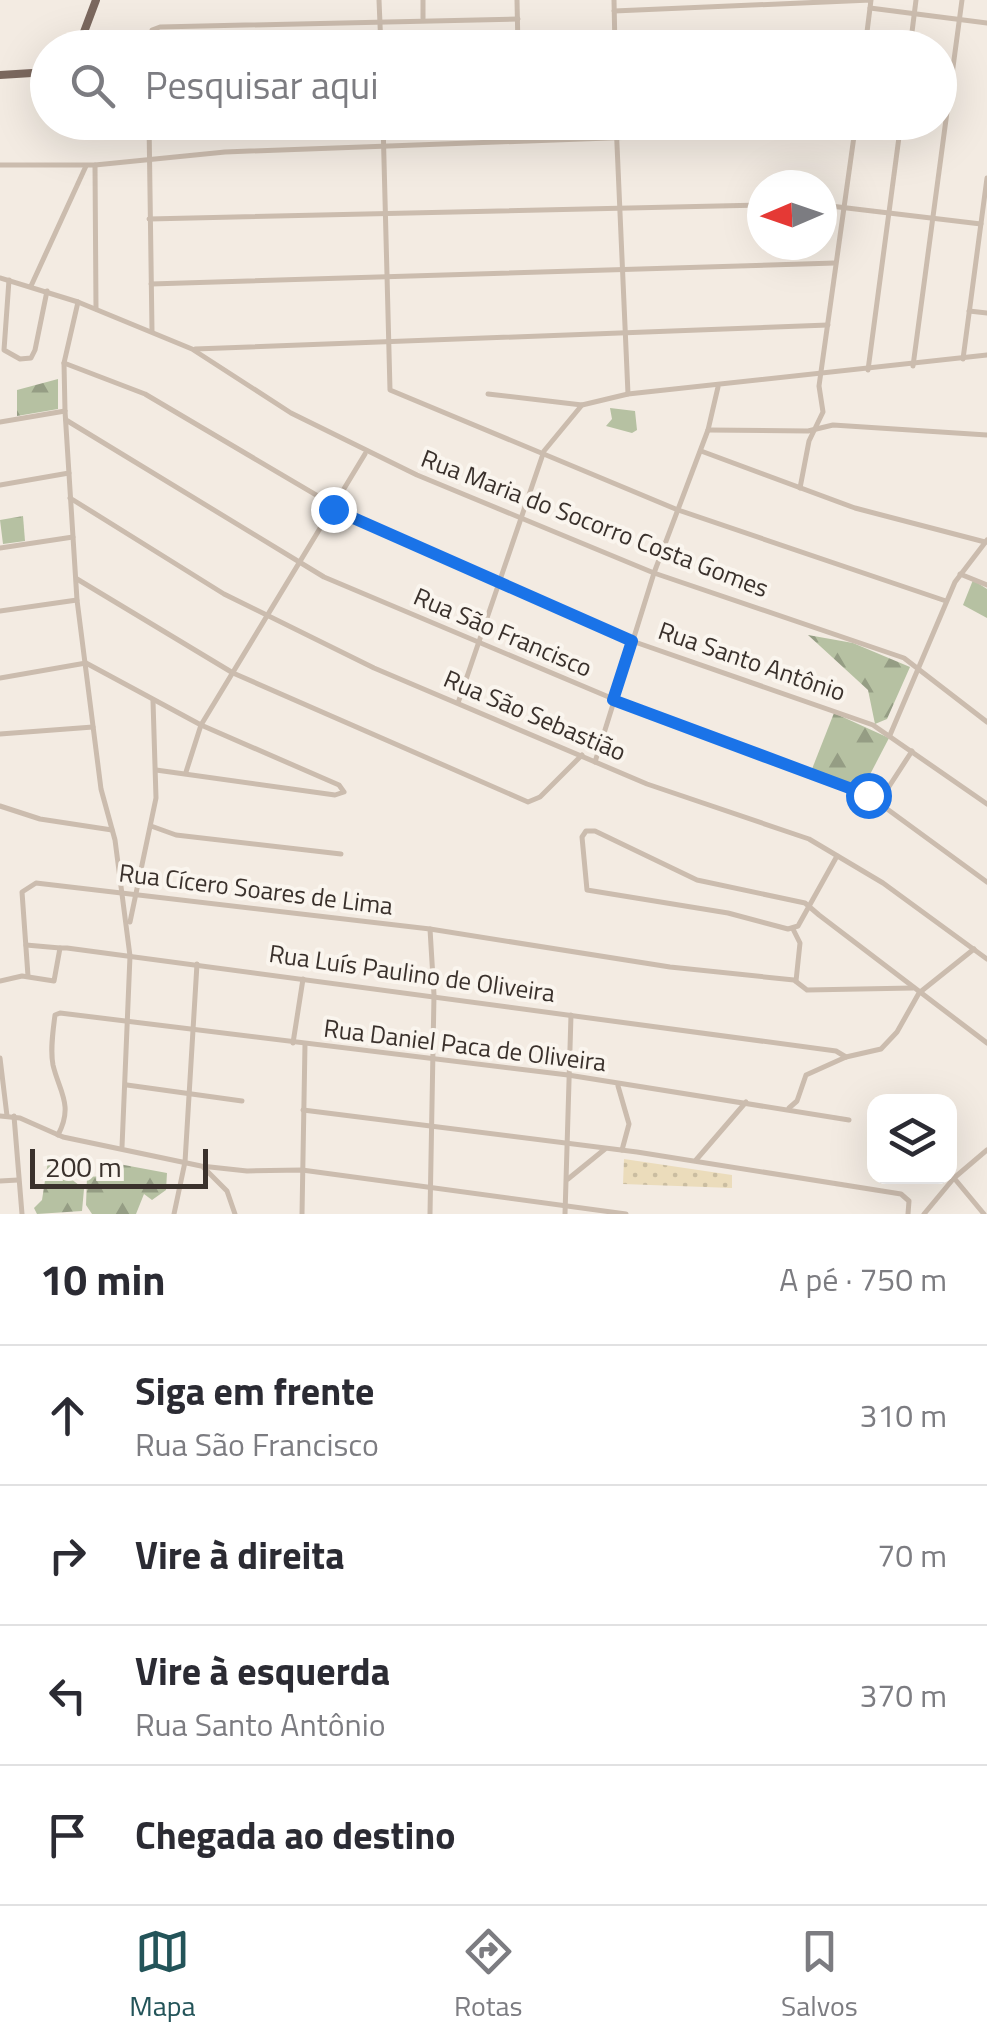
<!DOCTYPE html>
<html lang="pt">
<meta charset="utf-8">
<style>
body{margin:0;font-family:"Titillium Web",sans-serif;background:#f2f2f3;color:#2b2b33}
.controls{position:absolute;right:30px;bottom:30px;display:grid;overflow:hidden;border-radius:20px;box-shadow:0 10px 40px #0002}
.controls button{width:90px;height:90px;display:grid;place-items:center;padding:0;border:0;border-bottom:2px solid #e1e1e2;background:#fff;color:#2b2b33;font:50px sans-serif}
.compass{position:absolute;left:747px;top:170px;width:90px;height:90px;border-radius:50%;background:#fff;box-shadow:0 10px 40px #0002;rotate:268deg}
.scale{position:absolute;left:30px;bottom:25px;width:178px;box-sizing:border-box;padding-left:10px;border:5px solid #3a312c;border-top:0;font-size:28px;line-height:35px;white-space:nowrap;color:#3a312c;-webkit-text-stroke:8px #faf5ee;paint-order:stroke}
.stop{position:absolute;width:30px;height:30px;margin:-22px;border:8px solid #1a73e8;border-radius:50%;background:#fff}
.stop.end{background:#1a73e8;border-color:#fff;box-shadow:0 2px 10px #0008}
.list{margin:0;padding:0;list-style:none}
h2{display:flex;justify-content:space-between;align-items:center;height:130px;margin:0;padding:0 40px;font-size:42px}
h2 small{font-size:32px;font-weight:400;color:#7c7c81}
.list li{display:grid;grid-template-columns:65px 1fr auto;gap:30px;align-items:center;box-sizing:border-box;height:140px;padding:0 40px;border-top:2px solid #e1e1e2}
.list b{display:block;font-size:38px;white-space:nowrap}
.list p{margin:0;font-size:32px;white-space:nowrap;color:#7c7c81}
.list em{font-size:32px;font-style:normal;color:#7c7c81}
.icon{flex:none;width:55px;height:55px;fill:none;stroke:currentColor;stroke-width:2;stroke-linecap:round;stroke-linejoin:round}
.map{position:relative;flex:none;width:987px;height:1214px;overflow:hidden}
.search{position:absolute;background:#fff;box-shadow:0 10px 40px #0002;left:30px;right:30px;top:30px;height:110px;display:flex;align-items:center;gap:25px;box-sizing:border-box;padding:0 35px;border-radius:55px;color:#7c7c81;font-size:38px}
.sheet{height:690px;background:#fff}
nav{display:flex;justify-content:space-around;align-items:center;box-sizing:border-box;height:140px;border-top:2px solid #e1e1e2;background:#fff;font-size:28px;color:#7c7c81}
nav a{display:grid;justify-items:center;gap:5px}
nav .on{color:#235459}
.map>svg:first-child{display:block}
</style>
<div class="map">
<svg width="987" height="1214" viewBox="0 0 987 1214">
<defs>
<pattern id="forest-firs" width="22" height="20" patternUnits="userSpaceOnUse" patternTransform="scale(2.5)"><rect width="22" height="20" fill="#b6c1a2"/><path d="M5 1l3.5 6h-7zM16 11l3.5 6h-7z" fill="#959d84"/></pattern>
<pattern id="sand-dots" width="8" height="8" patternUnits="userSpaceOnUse" patternTransform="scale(2.5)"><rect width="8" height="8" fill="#ebdcbb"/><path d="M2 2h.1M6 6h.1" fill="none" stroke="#cabda1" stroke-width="1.8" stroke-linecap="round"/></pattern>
</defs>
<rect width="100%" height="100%" fill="#f3ebe2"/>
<!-- grass -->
<g fill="#b6c1a2">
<path d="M 610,408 L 635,411 L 637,430 L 632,433 L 606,426 L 612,419 Z"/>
<path d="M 973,580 L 987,589 L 987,618 L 963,605 Z"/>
</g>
<!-- forest -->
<g fill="url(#forest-firs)">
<path d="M 58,379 L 58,409 L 17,416 L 17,390 Z"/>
<path d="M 23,516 L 25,541 L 3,544 L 0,520 Z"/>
<path d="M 808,635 L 853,643 L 910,667 L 887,719 L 875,724 L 868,690 Z"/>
<path d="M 834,713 L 889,738 L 863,788 L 812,769 Z"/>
<path d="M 48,1161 L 84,1189 L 82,1211 L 37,1214 L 34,1208 L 42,1200 Z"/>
<path d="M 108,1162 L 167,1173 L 166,1190 L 152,1200 L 144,1194 L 136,1214 L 92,1214 L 86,1205 L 87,1177 L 105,1176 Z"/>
</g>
<!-- sand -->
<path fill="url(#sand-dots)" d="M 624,1159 L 732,1175 L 732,1188 L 623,1184 Z"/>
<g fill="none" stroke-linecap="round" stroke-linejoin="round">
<!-- street -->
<g stroke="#cbbcae" stroke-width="5">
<path d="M 379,0 L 381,48"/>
<path d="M 423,0 L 423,18"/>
<path d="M 517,0 L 518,48"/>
<path d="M 614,0 L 615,48"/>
<path d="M 870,8 L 987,23"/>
<path d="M 614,11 L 871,0 L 865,48"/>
<path d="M 150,48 L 152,30 L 160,27 L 518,19"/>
<path d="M 910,48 L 916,0"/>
<path d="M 149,122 L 152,331"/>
<path d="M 383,122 L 390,390 L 678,510 L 946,601"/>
<path d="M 616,122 L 628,394"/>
<path d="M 0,165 L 95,165 L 225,152 L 855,129"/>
<path d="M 95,165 L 96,309"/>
<path d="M 822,205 L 981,224"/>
<path d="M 149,219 L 762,205"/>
<path d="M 0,278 L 78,302 L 192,349 L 291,413 L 417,475 L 654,573 L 904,658 L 987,722"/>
<path d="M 9,280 L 4,350 L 20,359 L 31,358 L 35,350 L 47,291"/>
<path d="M 151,284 L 835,263"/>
<path d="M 31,286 L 86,166"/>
<path d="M 78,302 L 64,363 L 65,411 L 77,600 L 101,789 L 115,840 L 130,956 L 122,1147"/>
<path d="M 969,311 L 987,313"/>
<path d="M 195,349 L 828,325"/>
<path d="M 963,359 L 987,178"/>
<path d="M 64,363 L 145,394 L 362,522 L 632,641 L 873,725 L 987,804"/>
<path d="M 913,366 L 962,0"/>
<path d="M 868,370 L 901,122"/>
<path d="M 488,394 L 582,405"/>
<path d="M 66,420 L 324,577 L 687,730 L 868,795 L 987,882"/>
<path d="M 0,422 L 65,411"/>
<path d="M 708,430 L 808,431 L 833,425 L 987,435"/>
<path d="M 701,451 L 855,508 L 985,542"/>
<path d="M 0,485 L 69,473"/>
<path d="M 800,488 L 809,441 L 823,412 L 819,386 L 856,122"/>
<path d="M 70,498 L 224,594 L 374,668 L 647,784 L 809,839 L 883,883 L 987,959"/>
<path d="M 0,548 L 73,537"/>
<path d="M 960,574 L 987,585"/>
<path d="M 77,579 L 233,673 L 528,802 L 540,797 L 582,755"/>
<path d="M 0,611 L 77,600"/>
<path d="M 0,678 L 86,663 L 201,725 L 339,785 L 344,792 L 335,795 L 156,770"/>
<path d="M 458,703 L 544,451 L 582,405 L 628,394 L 987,355"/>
<path d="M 0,734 L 93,727"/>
<path d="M 890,735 L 955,582 L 987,540"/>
<path d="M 595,762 L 654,573 L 708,430 L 718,387"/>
<path d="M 186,772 L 201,725 L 365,454"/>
<path d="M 879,802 L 912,751"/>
<path d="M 0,806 L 40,819 L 112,830"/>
<path d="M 151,826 L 176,835 L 341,854"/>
<path d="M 837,856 L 798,926 L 788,929 L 728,913 L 587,890 L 582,837 L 586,831 L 595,831 L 697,880 L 805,903 L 819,915 L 987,1043"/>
<path d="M 130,922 L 156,798 L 153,701"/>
<path d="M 793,929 L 800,943 L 796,981"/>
<path d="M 26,945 L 60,948"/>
<path d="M 28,976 L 22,892 L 36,883 L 430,929 L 670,967 L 794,980 L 807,990 L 913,988"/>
<path d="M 0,981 L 22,976 L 54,981 L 60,948 L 67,948 L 836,1051 L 846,1057"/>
<path d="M 293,1043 L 303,979"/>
<path d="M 0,1058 L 7,1116"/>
<path d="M 127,1085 L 242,1101"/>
<path d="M 618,1086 L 629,1124 L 622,1150"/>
<path d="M 789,1108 L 797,1101 L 806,1075 L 846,1057 L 881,1049 L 897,1032 L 919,993 L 974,949"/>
<path d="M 303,1110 L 637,1152 L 901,1194 L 909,1201 L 908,1214"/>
<path d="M 0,1116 L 20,1118 L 63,1137 L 201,1166 L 247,1171 L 302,1170 L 626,1214"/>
<path d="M 14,1116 L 22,1214"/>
<path d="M 58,1135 C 74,1105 59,1091 53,1065 C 50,1050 53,1031 55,1015 L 60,1013 L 568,1075 L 849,1120"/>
<path d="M 696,1160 L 746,1102"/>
<path d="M 204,1168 L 227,1191 L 235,1214"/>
<path d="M 954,1178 L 984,1214"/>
<path d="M 568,1179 L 605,1149"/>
<path d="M 0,1181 L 18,1180"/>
<path d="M 174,1214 L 185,1162 L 197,964"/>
<path d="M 302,1214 L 305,1044"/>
<path d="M 430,1214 L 434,995 L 430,929"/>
<path d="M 565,1214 L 571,1015"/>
<path d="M 924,1214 L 954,1178 L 987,1150"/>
</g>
<!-- primary -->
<g stroke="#7b685e" stroke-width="8">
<path d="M 78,48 L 96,0"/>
<path d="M 0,75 L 48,72"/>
</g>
</g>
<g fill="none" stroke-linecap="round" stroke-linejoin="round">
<!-- route -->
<path stroke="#1a73e8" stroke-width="12" d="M 333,509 L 632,641 L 613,700 L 868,795"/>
</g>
<g text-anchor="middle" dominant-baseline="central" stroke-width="8" stroke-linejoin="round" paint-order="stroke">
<!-- street labels -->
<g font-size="25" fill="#3a312c" stroke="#faf5ee">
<text transform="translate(595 523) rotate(21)">Rua Maria do Socorro Costa Gomes</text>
<text transform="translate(503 632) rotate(23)">Rua São Francisco</text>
<text transform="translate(752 661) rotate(19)">Rua Santo Antônio</text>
<text transform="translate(535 715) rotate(23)">Rua São Sebastião</text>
<text transform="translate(256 889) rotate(7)">Rua Cícero Soares de Lima</text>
<text transform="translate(412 973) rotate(8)">Rua Luís Paulino de Oliveira</text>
<text transform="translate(465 1045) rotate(7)">Rua Daniel Paca de Oliveira</text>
</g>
</g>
</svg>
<div class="controls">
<button><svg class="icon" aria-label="layers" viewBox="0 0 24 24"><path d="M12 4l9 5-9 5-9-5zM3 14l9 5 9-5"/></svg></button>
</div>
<svg class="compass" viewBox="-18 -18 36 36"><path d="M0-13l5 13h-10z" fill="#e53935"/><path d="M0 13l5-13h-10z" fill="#7c7c81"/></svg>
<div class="scale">200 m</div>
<div class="stop" style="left:868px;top:795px"></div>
<div class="stop end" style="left:333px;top:509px"></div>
<div class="search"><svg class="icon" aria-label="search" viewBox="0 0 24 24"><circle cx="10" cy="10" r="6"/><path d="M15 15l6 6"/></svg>Pesquisar aqui</div>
</div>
<section class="sheet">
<h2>10 min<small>A pé · 750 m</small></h2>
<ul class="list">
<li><svg class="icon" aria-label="ahead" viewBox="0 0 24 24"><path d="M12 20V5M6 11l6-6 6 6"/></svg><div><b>Siga em frente</b><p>Rua São Francisco</p></div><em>310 m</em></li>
<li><svg class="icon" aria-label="right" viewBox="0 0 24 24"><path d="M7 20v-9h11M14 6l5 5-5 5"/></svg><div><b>Vire à direita</b></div><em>70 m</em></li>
<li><svg class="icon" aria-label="left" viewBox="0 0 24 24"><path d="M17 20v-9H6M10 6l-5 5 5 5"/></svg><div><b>Vire à esquerda</b><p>Rua Santo Antônio</p></div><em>370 m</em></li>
<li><svg class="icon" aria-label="arrive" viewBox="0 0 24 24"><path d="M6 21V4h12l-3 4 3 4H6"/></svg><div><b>Chegada ao destino</b></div></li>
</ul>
</section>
<nav>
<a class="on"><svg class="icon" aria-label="map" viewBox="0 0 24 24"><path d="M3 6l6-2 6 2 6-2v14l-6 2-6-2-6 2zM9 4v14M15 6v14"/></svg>Mapa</a>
<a><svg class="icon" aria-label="directions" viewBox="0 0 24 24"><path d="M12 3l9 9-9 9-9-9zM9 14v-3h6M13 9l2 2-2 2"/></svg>Rotas</a>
<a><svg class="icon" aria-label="saved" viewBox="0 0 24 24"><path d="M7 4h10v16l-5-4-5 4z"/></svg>Salvos</a>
</nav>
